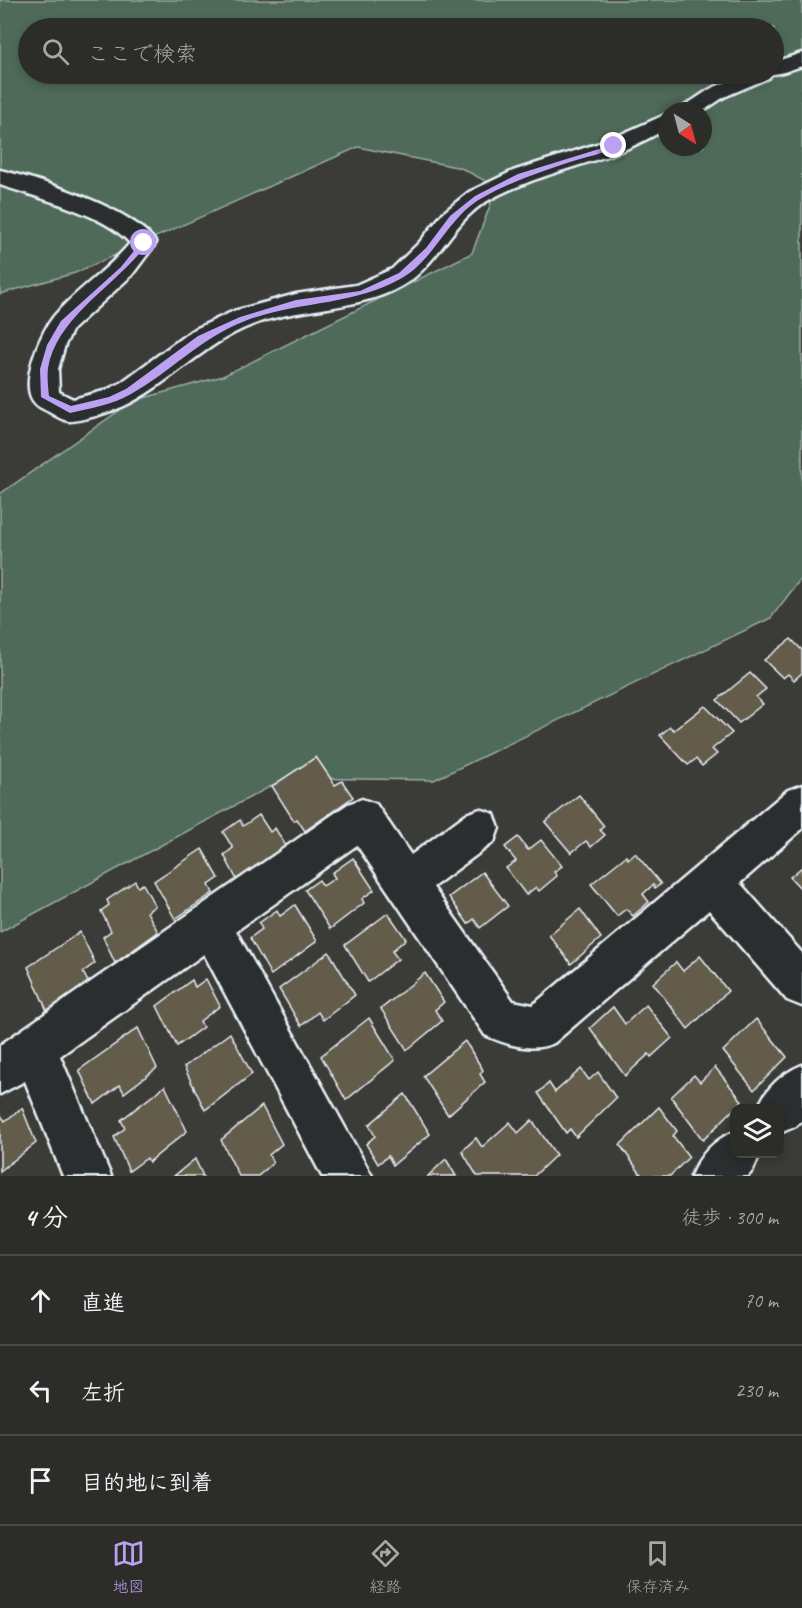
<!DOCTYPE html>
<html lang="ja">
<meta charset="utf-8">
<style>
body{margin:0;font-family:Caveat,"Klee One",sans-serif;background:#343431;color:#f1f3f6}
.controls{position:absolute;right:18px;bottom:18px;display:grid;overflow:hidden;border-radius:12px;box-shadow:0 3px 9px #0003}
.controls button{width:54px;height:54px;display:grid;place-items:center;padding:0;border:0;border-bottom:2px solid #484846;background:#2c2c29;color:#f1f3f6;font:30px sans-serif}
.compass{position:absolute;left:658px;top:102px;width:54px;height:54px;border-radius:50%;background:#2c2c29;box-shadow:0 3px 9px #0003;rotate:144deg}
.stop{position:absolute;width:18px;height:18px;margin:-14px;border:4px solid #bca0f2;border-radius:50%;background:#fff}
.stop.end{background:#bca0f2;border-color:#fff;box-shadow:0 2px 6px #0008}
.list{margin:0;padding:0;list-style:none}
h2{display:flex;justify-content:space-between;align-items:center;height:78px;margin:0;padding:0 24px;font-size:26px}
h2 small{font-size:20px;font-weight:400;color:#a6a7a8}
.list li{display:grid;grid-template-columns:39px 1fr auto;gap:18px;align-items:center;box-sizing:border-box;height:90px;padding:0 24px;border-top:2px solid #484846}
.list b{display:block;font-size:22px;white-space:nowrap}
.list em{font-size:20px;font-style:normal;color:#a6a7a8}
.icon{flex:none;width:33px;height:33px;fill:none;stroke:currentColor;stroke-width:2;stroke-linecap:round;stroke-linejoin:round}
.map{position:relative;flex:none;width:802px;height:1176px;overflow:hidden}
.search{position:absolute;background:#2c2c29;box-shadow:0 3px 9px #0003;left:18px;right:18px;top:18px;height:66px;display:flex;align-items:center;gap:15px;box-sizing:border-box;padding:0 21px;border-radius:33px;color:#a6a7a8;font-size:22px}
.sheet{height:348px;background:#2c2c29}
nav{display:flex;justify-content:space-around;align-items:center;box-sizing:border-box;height:84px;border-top:2px solid #484846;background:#2c2c29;font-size:16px;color:#a6a7a8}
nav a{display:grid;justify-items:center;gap:3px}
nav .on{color:#bca0f2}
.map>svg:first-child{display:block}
</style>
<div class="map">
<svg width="802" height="1176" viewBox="0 0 802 1176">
<rect width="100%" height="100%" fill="#3b3b37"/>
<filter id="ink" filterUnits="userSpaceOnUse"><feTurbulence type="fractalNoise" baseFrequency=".0167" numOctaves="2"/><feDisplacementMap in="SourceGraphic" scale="12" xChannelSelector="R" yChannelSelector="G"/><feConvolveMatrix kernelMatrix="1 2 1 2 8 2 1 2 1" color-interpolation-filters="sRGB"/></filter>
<g filter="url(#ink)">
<!-- green -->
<path fill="#506a58" stroke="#9caea8" stroke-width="1.5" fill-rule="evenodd" d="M 0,0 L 802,0 L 802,577 L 771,618 L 434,780 L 286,778 L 0,932 L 0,494 L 133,401 L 223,376 L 472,253 L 497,187 L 461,168 L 358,147 L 75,273 L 0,294 ZM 28,28 L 774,28 L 774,74 L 28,74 ZM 667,111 L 703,111 L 703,147 L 667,147 Z"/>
<!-- building -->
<g fill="#645c4c" stroke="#e8f1f8" stroke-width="1.5">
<path d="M 791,639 L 802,650 L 802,673 L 794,680 L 788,674 L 783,678 L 764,660 Z"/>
<path d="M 750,673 L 766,689 L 756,697 L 763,704 L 739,723 L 717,700 Z"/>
<path d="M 705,706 L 732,733 L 712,749 L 717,754 L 702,766 L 696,759 L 688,765 L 660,735 L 670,727 L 674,730 Z"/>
<path d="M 316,757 L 335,785 L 342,781 L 353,797 L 305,831 L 297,819 L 294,821 L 272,786 Z"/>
<path d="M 579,795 L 604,826 L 600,830 L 605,835 L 591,847 L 586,841 L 571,853 L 545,822 Z"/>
<path d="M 259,815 L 270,832 L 275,828 L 286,846 L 237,880 L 224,855 L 233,848 L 223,832 L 240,820 L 243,826 Z"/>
<path d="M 518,837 L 528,850 L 541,840 L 562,866 L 554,872 L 557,876 L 539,891 L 536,887 L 526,895 L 506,868 L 516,861 L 505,847 Z"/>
<path d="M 202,849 L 219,878 L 209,885 L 213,893 L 175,919 L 154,881 Z"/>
<path d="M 635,853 L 661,884 L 655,888 L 653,885 L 643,894 L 649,902 L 633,916 L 626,909 L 617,916 L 591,884 L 626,856 L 628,859 Z"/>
<path d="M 353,858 L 374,890 L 362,899 L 364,903 L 330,929 L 305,890 L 319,880 L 323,886 L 335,878 L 332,873 Z"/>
<path d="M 802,867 L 802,890 L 790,877 Z"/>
<path d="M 482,872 L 508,906 L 480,928 L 474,919 L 468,924 L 449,897 Z"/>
<path d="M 135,881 L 138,887 L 143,884 L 155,906 L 147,912 L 158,932 L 115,963 L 103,937 L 111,931 L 101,911 L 109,905 L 107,900 Z"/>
<path d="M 295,905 L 317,941 L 271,975 L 250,938 L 262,929 L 259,923 L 277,910 L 280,916 Z"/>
<path d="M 580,909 L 601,938 L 571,964 L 549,935 Z"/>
<path d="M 388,913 L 406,939 L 392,951 L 398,959 L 368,982 L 345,945 Z"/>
<path d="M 80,932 L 95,963 L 83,972 L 89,984 L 48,1013 L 28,967 Z"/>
<path d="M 329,952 L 355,995 L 323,1020 L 318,1012 L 301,1026 L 279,989 Z"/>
<path d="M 700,956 L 728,991 L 688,1029 L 653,983 L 676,962 L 683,971 Z"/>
<path d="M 425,973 L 444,1002 L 435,1010 L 442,1021 L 407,1050 L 381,1009 Z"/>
<path d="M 206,979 L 220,1006 L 200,1021 L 203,1027 L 177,1046 L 157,1006 L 192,980 L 195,987 Z"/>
<path d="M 646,1005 L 672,1038 L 651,1057 L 649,1054 L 625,1076 L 590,1028 L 613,1007 L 625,1024 Z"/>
<path d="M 369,1018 L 395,1060 L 346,1100 L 321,1056 Z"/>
<path d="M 756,1019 L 787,1057 L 754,1090 L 723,1051 Z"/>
<path d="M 138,1028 L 157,1068 L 124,1093 L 120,1085 L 95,1104 L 79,1070 Z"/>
<path d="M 230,1033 L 252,1074 L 205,1110 L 184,1067 Z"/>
<path d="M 465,1041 L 483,1070 L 480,1074 L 485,1082 L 448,1115 L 423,1076 Z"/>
<path d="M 715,1067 L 742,1101 L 703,1140 L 671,1097 L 694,1075 L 700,1082 Z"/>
<path d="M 581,1069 L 589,1080 L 598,1072 L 616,1098 L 576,1137 L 570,1129 L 566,1133 L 538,1093 L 549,1083 L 555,1092 Z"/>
<path d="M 165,1086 L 187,1131 L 149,1162 L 147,1158 L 129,1171 L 114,1137 L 125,1128 L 121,1120 Z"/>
<path d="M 405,1094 L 430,1134 L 393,1165 L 388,1156 L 378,1164 L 366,1144 L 375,1136 L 369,1125 Z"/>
<path d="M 262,1106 L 282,1144 L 269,1155 L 273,1163 L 258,1176 L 239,1176 L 221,1140 Z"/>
<path d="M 659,1107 L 677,1131 L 673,1136 L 689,1157 L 670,1176 L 642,1176 L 620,1145 Z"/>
<path d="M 22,1108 L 36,1143 L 0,1171 L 0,1114 L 5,1121 Z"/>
<path d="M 532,1120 L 556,1155 L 534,1176 L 477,1176 L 462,1151 L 476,1138 L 482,1147 L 510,1122 L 518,1133 Z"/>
<path d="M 195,1159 L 203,1176 L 174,1176 Z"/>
<path d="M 446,1159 L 456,1176 L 428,1176 Z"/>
</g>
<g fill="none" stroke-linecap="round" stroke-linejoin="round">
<!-- minor casing -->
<g stroke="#e8f1f8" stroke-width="5">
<g id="minor">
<path d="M 802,53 L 802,66 C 792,69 781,74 771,74 L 774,62 Z"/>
<path d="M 745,74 L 771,74 L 768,78 L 724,97 L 703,111 L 677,111 L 710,89 Z"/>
<path d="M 667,114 L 667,129 C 652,136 637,145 621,151 C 576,168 530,177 487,201 C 455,220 440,258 411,280 C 368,312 301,305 252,325 C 203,344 170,384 124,406 C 113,411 83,421 70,421 C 63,421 55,415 49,412 C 44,409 37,407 34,402 C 19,384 40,333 54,316 C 75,291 107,271 130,243 C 103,213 38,198 0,185 L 0,170 C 40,180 134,208 156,243 L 132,275 L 73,329 L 65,345 L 58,369 L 59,392 L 73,399 L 104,391 L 119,384 L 191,331 L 234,311 L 296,294 L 356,285 L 392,269 L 419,243 L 443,213 L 469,192 L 513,171 L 606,141 Z"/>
<path d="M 802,785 L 802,829 L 740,883 L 802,953 L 802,1006 L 787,1000 L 709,910 L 554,1043 C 532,1053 507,1045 485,1035 L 357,845 L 236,931 L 372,1176 L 322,1176 L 204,954 L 60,1056 L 111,1176 L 63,1176 L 25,1081 L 0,1094 L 0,1045 L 348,804 L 362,799 L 376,804 L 411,855 L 466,814 L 480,809 L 494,814 L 499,828 L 494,842 L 433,887 L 513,1001 L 533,1005 L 788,790 Z"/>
<path d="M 802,1065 L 802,1120 L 796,1126 L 780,1133 L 780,1108 L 758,1108 C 766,1088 781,1074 802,1065 Z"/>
<path d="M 734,1132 L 734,1154 L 760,1154 L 753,1170 L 748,1176 L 691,1176 C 700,1155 713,1140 734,1132 Z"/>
</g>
</g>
<!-- minor -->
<use href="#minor" fill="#2a2d2e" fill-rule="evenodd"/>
</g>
</g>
<!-- route -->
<path fill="#bca0f2" d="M 612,145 L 617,146 C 604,154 585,157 570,162 C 540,172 510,182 482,198 C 448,217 435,259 402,278 C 354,306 296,301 245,321 C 199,339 172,371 131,394 C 112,405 91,408 70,413 L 41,397 L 40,369 L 47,345 L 61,321 L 121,267 L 141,242 L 148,243 C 117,285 57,316 48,368 C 47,377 48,387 49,396 L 71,406 L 109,397 L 126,389 L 198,336 L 240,317 L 296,300 L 360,291 L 399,273 L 426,248 L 450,216 L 475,196 L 518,174 Z"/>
</svg>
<div class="controls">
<button><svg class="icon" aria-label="layers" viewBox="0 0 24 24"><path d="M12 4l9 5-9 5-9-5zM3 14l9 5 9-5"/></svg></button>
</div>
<svg class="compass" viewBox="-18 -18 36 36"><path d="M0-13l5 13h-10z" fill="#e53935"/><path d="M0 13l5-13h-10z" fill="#a6a7a8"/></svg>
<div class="stop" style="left:144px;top:243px"></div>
<div class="stop end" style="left:614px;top:146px"></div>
<div class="search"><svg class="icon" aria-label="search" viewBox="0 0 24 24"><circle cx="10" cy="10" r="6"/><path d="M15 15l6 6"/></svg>ここで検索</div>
</div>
<section class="sheet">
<h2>4 分<small>徒歩 · 300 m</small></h2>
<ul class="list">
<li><svg class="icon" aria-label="ahead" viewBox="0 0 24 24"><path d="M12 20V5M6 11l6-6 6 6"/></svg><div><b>直進</b></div><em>70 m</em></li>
<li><svg class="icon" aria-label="left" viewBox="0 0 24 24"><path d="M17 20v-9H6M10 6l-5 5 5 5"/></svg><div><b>左折</b></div><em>230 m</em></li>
<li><svg class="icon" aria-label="arrive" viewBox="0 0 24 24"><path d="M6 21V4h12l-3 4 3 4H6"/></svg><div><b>目的地に到着</b></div></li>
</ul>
</section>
<nav>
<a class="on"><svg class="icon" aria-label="map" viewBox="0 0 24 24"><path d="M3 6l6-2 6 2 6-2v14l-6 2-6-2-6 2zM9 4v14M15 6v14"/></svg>地図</a>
<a><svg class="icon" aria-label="directions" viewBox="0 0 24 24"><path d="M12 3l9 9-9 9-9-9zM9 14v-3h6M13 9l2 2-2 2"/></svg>経路</a>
<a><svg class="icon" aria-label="saved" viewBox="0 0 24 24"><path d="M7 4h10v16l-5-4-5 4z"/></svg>保存済み</a>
</nav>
